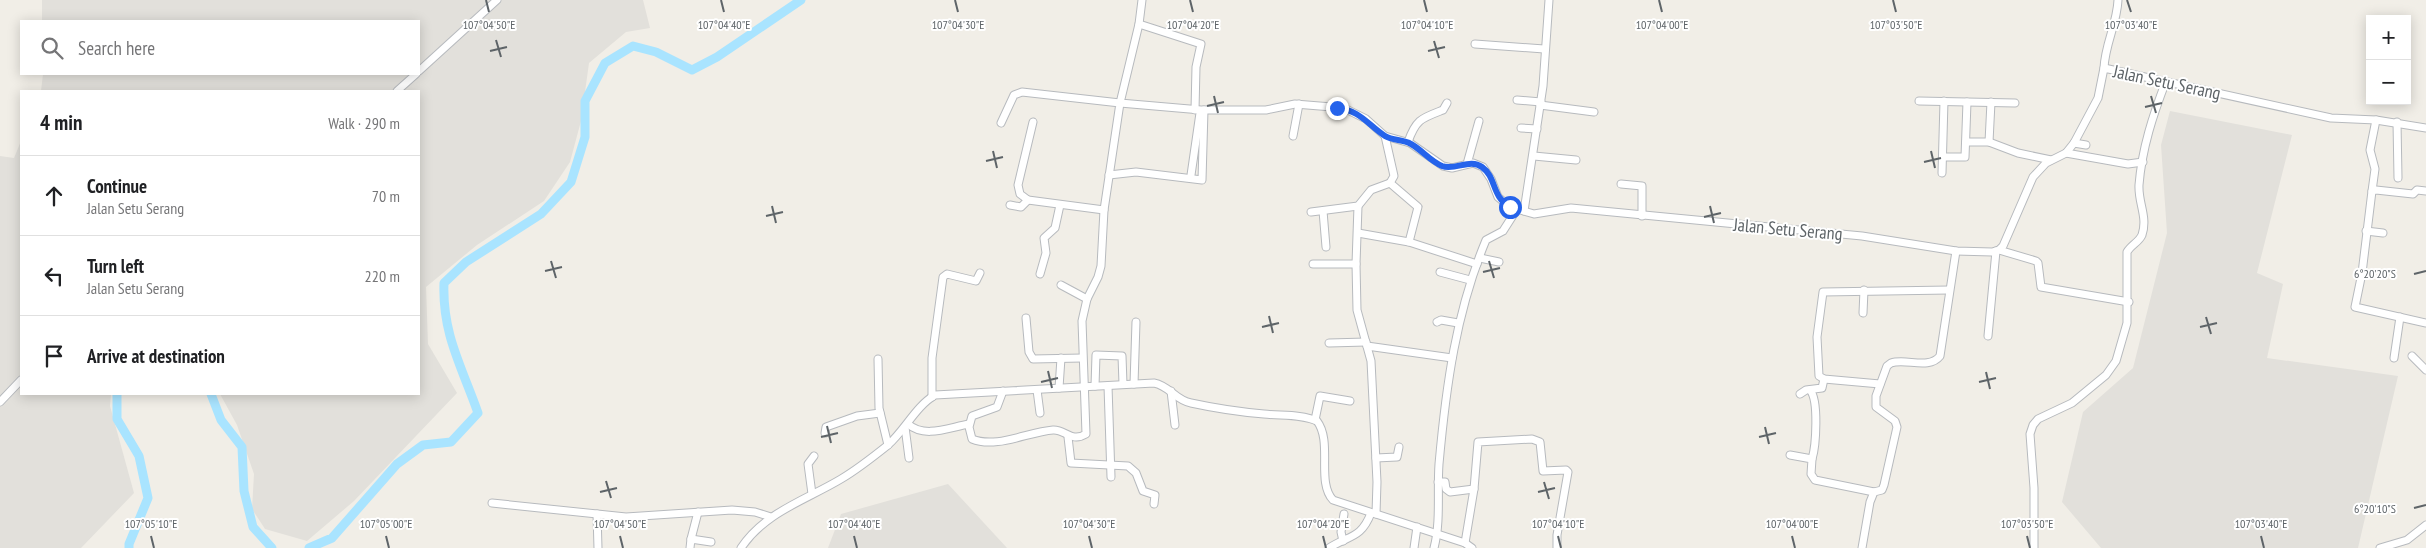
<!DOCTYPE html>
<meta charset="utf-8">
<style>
body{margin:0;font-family:"PT Sans Narrow",sans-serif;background:#f2f2f2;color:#202124}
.controls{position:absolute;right:15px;top:15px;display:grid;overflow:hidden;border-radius:0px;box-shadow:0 2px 12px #0003}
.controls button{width:45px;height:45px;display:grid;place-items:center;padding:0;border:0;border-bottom:1px solid #e0e0e0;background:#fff;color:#202124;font:25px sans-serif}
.stop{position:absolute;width:15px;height:15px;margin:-11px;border:4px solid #2563eb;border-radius:50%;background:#fff}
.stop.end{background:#2563eb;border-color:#fff;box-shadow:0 1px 5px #0008}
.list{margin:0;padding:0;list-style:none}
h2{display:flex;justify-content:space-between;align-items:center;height:65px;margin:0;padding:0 20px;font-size:21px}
h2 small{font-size:16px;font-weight:400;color:#757577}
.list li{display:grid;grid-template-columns:32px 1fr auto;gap:15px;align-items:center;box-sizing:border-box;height:80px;padding:0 20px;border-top:1px solid #e0e0e0}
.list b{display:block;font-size:19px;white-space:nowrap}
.list p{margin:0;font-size:16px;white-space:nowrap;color:#757577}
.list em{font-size:16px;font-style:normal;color:#757577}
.icon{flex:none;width:28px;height:28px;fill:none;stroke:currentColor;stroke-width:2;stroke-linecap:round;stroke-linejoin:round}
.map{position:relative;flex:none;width:2426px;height:548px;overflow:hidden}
.search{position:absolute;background:#fff;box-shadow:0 2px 12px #0003;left:20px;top:20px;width:400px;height:55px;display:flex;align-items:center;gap:12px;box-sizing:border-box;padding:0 18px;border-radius:0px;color:#757577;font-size:19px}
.panel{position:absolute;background:#fff;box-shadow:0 2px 12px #0003;left:20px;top:90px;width:400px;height:305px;border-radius:0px}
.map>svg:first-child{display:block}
</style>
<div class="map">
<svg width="2426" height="548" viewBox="0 0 2426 548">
<rect width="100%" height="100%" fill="#f1eee7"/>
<!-- industrial -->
<g fill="#e2e0db">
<path d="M 42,0 L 643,0 L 650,28 L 626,32 L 589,63 L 581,121 L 570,162 L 544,201 L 477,245 L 426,287 L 428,344 L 457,393 L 354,501 L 307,541 L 265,529 L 252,509 L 254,474 L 237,425 L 220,394 L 419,394 L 419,91 L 41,91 L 43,74 L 419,74 L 419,21 L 42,21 Z"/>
<path d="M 2170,111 L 2292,135 L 2257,273 L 2283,284 L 2267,358 L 2398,376 L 2358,548 L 2101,548 L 2062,502 L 2083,412 L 2133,368 L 2167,233 L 2161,145 Z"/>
<path d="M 21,141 L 21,394 L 111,394 L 110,406 L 134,493 L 81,548 L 0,548 L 0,156 L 14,158 Z"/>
<path d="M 948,484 L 1007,548 L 828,548 L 841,514 Z"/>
</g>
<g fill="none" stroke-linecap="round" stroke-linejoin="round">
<!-- river -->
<g stroke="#a9e4ff" stroke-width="9">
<path d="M 117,394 L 117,419 L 139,456 L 148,498 L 129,544 L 129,548"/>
<path d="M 211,394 L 221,420 L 242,447 L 244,491 L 253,527 L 272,548"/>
<path d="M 309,548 L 332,538 L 397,464 L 423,445 L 451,442 L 478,413 C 462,367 442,334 444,283 L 466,262 L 541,214 L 571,182 L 585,137 L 585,101 L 605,63 L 633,46 L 656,52 L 692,70 L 717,57 L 801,0"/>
</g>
<!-- minor casing -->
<g stroke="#b7babe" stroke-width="9">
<g id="minor">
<path d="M 1142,0 L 1139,24 L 1120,103 L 1201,110 L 1266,110 L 1295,104 L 1344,108 L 1366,119 L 1385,136 L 1410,143 L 1443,166 L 1452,168 L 1473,163 L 1483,167 L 1491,179 L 1498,197 L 1510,207 L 1534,214 L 1571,208 L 1862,236 L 1956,251 L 1992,252 L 1999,250 L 2003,246 L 2033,177 L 2046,163 L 2066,153 L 2074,143 L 2098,98 L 2104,68 L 2331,118 L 2376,120 L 2426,128"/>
<path d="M 1139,24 L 1201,44 L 1196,67 L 1195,110"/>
<path d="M 1475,44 L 1544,49"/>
<path d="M 2104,68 C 2105,44 2117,24 2118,0"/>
<path d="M 419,71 L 497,0"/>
<path d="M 397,91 L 416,74"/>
<path d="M 1517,100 L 1541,102"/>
<path d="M 1919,101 L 2015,103"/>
<path d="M 1540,105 L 1594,112"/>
<path d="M 1033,122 L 1018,185 L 1020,194 L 1028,200 L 1104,210"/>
<path d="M 2397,122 L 2398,178"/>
<path d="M 1001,123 L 1014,95 L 1022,92 L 1120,103 L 1104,210 L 1101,266 L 1098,277 L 1087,299 L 1082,321 L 1086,434 C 1071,443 1065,429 1053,430 C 1028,432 996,449 972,439 L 969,427 L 972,416 L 997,407 L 1003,391"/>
<path d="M 1521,128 L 1537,129"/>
<path d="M 1293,136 L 1299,104"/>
<path d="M 1385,136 L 1394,176 L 1390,183 L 1418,207 L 1409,242"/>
<path d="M 1408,142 C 1416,119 1422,118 1443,110 L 1447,103"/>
<path d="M 1966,142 L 1989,142 L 2018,153 L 2051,160"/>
<path d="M 1989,142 L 1991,102"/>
<path d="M 2074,143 L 2086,145"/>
<path d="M 2066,153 L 2128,164 L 2143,162"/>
<path d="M 1534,156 L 1576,160"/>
<path d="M 1943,157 L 1965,157 L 1967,102"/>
<path d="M 1467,164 L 1479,121"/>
<path d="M 1942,173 L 1944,101"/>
<path d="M 1109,175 L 1136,172 L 1202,180 L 1204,110"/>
<path d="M 1191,175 L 1200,113"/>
<path d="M 1621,184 L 1642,186 L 1642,216"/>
<path d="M 2372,191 L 2375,169 L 2370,150 L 2376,120"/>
<path d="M 2426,191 L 2417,190 L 2413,194 L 2376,190 L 2372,191 L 2362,273 L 2355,307 L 2426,323"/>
<path d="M 1010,205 L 1021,207 L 1028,200"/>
<path d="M 1358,206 L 1356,264 L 1357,310 L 1371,361 L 1377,482 L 1376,514"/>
<path d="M 1323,211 L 1326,247"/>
<path d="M 1524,211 L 1543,86 L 1549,0"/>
<path d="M 1311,212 L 1358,206 L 1371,190 L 1390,183"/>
<path d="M 2366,231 L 2383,233"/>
<path d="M 1358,233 L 1409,242 L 1477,264"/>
<path d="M 1999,250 L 2036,261 L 2038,263 L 2041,287 L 2129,302"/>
<path d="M 1480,258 L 1499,262"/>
<path d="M 1313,264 L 1356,264"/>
<path d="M 1440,272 L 1470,280"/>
<path d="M 1040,274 L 1046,253 L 1044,238 L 1055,228 L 1060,205"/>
<path d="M 1061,285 L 1087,299"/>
<path d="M 1863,313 L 1864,290"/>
<path d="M 1026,318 L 1029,352 L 1033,359 L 1082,358"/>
<path d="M 1437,322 L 1441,320 L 1458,323"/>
<path d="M 1988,336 L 1996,251"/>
<path d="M 1329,343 L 1366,342"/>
<path d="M 1367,346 L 1452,358"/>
<path d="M 2412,356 L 2426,370"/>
<path d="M 2394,358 L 2400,317"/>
<path d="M 878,359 L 879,408 L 888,445"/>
<path d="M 1134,384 L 1136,322"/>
<path d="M 1880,384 L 1824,379 L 1819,376 L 1817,337 L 1823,292 L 1949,290"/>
<path d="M 1095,386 L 1096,355 L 1122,356 L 1123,384"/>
<path d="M 1108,386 L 1111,477"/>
<path d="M 1059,388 L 1061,358"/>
<path d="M 1037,390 L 1040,413"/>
<path d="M 1810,390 C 1819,400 1816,446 1812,459"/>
<path d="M 1171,391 L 1175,425"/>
<path d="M 1800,394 L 1806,390 L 1822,388 L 1824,379"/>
<path d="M 932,397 L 932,358 L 943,277 L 947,274 L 976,281 L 980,273"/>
<path d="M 0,402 L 21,380"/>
<path d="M 1315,420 L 1320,396 L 1350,401"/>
<path d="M 908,424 C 925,439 950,427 969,424"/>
<path d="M 905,427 L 909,458"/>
<path d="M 825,433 L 826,427 L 857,416 L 880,413"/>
<path d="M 1068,437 L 1071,463 L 1128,466 L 1136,473 L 1143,491 L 1155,495 L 1154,504"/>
<path d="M 1790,455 L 1812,459 L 1811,474 L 1815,480 L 1874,492"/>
<path d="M 1376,458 L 1397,457 L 1399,447"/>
<path d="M 1438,482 L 1445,482 L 1446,489 L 1450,492 L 1474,489"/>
<path d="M 812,494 L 808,464 L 814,456"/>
<path d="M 492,503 L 626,517 L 732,510 L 755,512 L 771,517"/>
<path d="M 597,514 L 598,548"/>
<path d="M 691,539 L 698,512"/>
<path d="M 1343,541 L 1341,532 L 1344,514"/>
<path d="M 1465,543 L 1474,489 L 1478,442 L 1532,439 L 1540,442 L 1543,471 L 1566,470 L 1568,472 L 1557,535 L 1557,548"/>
<path d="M 690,548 L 691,539 L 711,542"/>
<path d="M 741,548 C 765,512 806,500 841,479 C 858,469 873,457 888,445 C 905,430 916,406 935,395 L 1154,383 C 1170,386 1175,400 1191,403 C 1214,408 1240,412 1264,414 C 1281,416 1301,414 1317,421 C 1333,442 1316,482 1333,500 L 1465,543 L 1472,548"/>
<path d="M 1329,548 C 1349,535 1361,539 1371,513"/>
<path d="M 1414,548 L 1417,527"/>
<path d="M 1434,548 C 1441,521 1437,492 1439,464 C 1446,386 1456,312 1486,240 L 1503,231 L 1517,209"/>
<path d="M 1862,548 L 1870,502 L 1874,492 L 1882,490 L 1884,485 L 1897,427 L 1895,421 L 1876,407 L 1876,396 L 1887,366 L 1891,363 C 1906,358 1929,370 1940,356 L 1956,251"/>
<path d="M 2034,548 L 2034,488 L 2030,434 L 2033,425 L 2038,419 L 2072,403 L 2106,375 L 2116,361 L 2127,323 L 2127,252 C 2131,245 2139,242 2142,235 C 2148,217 2138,203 2139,185 C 2142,148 2153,115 2166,81"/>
<path d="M 2380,548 L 2407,540 L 2426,525"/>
</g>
</g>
<!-- minor -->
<use href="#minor" stroke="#fff" stroke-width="7"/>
</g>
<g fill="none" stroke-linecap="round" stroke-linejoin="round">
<!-- route -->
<path stroke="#2563eb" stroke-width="6" d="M 1337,108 C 1360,110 1368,125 1385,136 C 1393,141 1403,139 1411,144 C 1422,150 1430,161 1442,166 C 1455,171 1470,158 1482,167 C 1497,178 1491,196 1510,207"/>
</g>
<!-- ticks -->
<path fill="none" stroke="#5e6468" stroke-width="2" d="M 486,0 L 489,12M 721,0 L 724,12M 955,0 L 958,12M 1190,0 L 1193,12M 1424,0 L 1427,12M 1659,0 L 1662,12M 1893,0 L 1896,12M 2127,0 L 2131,12M 496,40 L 501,57M 1434,41 L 1439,58M 490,51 L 507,47M 1428,51 L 1445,47M 1214,96 L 1218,113M 2151,96 L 2156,113M 1207,106 L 1224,102M 2145,107 L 2162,103M 993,151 L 997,168M 1931,151 L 1935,168M 986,161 L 1003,157M 1924,162 L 1941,158M 772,206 L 776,223M 1710,206 L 1714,223M 766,216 L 783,212M 1704,217 L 1721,213M 551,261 L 556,278M 1489,261 L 1494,278M 545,271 L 562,267M 1483,272 L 1500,268M 2414,274 L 2426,271M 1269,316 L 1273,333M 2206,317 L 2211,334M 1262,327 L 1279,323M 2200,327 L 2217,323M 1048,371 L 1052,388M 1986,372 L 1990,389M 1041,382 L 1058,378M 1979,382 L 1996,378M 827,426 L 831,443M 1765,427 L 1769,444M 821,437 L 838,433M 1759,437 L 1776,433M 606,481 L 611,498M 1544,482 L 1549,499M 600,492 L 617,488M 1538,492 L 1555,488M 2414,508 L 2426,505M 151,536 L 154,548M 386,536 L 389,548M 620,536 L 623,548M 854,536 L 857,548M 1089,536 L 1092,548M 1323,536 L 1326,548M 1558,536 L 1561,548M 1792,536 L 1795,548M 2027,536 L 2030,548M 2261,536 L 2264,548"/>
<g text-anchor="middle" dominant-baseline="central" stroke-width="4" stroke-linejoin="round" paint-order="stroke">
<!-- street labels -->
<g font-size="18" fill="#5e6468" stroke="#fff">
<text transform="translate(2167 82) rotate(12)">Jalan Setu Serang</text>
<text transform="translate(1788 229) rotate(5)">Jalan Setu Serang</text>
</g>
</g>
<g font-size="12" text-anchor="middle" fill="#5e6468" stroke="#fff" stroke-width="4" stroke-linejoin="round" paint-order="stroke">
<text x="724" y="29">107°04'40"E</text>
<text x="1193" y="29">107°04'20"E</text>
<text x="1427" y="29">107°04'10"E</text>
<text x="1662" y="29">107°04'00"E</text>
<text x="1896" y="29">107°03'50"E</text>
<text x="2131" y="29">107°03'40"E</text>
<text x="489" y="29">107°04'50"E</text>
<text x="958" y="29">107°04'30"E</text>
<text x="2375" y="278">6°20'20"S</text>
<text x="2375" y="513">6°20'10"S</text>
<text x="151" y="528">107°05'10"E</text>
<text x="386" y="528">107°05'00"E</text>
<text x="620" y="528">107°04'50"E</text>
<text x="854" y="528">107°04'40"E</text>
<text x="1089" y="528">107°04'30"E</text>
<text x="1323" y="528">107°04'20"E</text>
<text x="1558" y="528">107°04'10"E</text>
<text x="1792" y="528">107°04'00"E</text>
<text x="2027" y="528">107°03'50"E</text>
<text x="2261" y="528">107°03'40"E</text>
</g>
</svg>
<div class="controls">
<button>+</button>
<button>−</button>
</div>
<div class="stop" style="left:1510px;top:207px"></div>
<div class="stop end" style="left:1337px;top:108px"></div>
<div class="search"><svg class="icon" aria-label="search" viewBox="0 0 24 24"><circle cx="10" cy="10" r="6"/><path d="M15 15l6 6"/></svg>Search here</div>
<section class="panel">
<h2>4 min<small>Walk · 290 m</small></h2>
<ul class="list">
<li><svg class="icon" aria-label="ahead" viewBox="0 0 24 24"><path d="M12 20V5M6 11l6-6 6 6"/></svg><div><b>Continue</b><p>Jalan Setu Serang</p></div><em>70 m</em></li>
<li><svg class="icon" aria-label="left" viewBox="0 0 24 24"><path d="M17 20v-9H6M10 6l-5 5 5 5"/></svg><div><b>Turn left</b><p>Jalan Setu Serang</p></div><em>220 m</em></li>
<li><svg class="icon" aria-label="arrive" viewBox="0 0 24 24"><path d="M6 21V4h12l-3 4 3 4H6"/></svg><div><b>Arrive at destination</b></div></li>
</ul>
</section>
</div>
